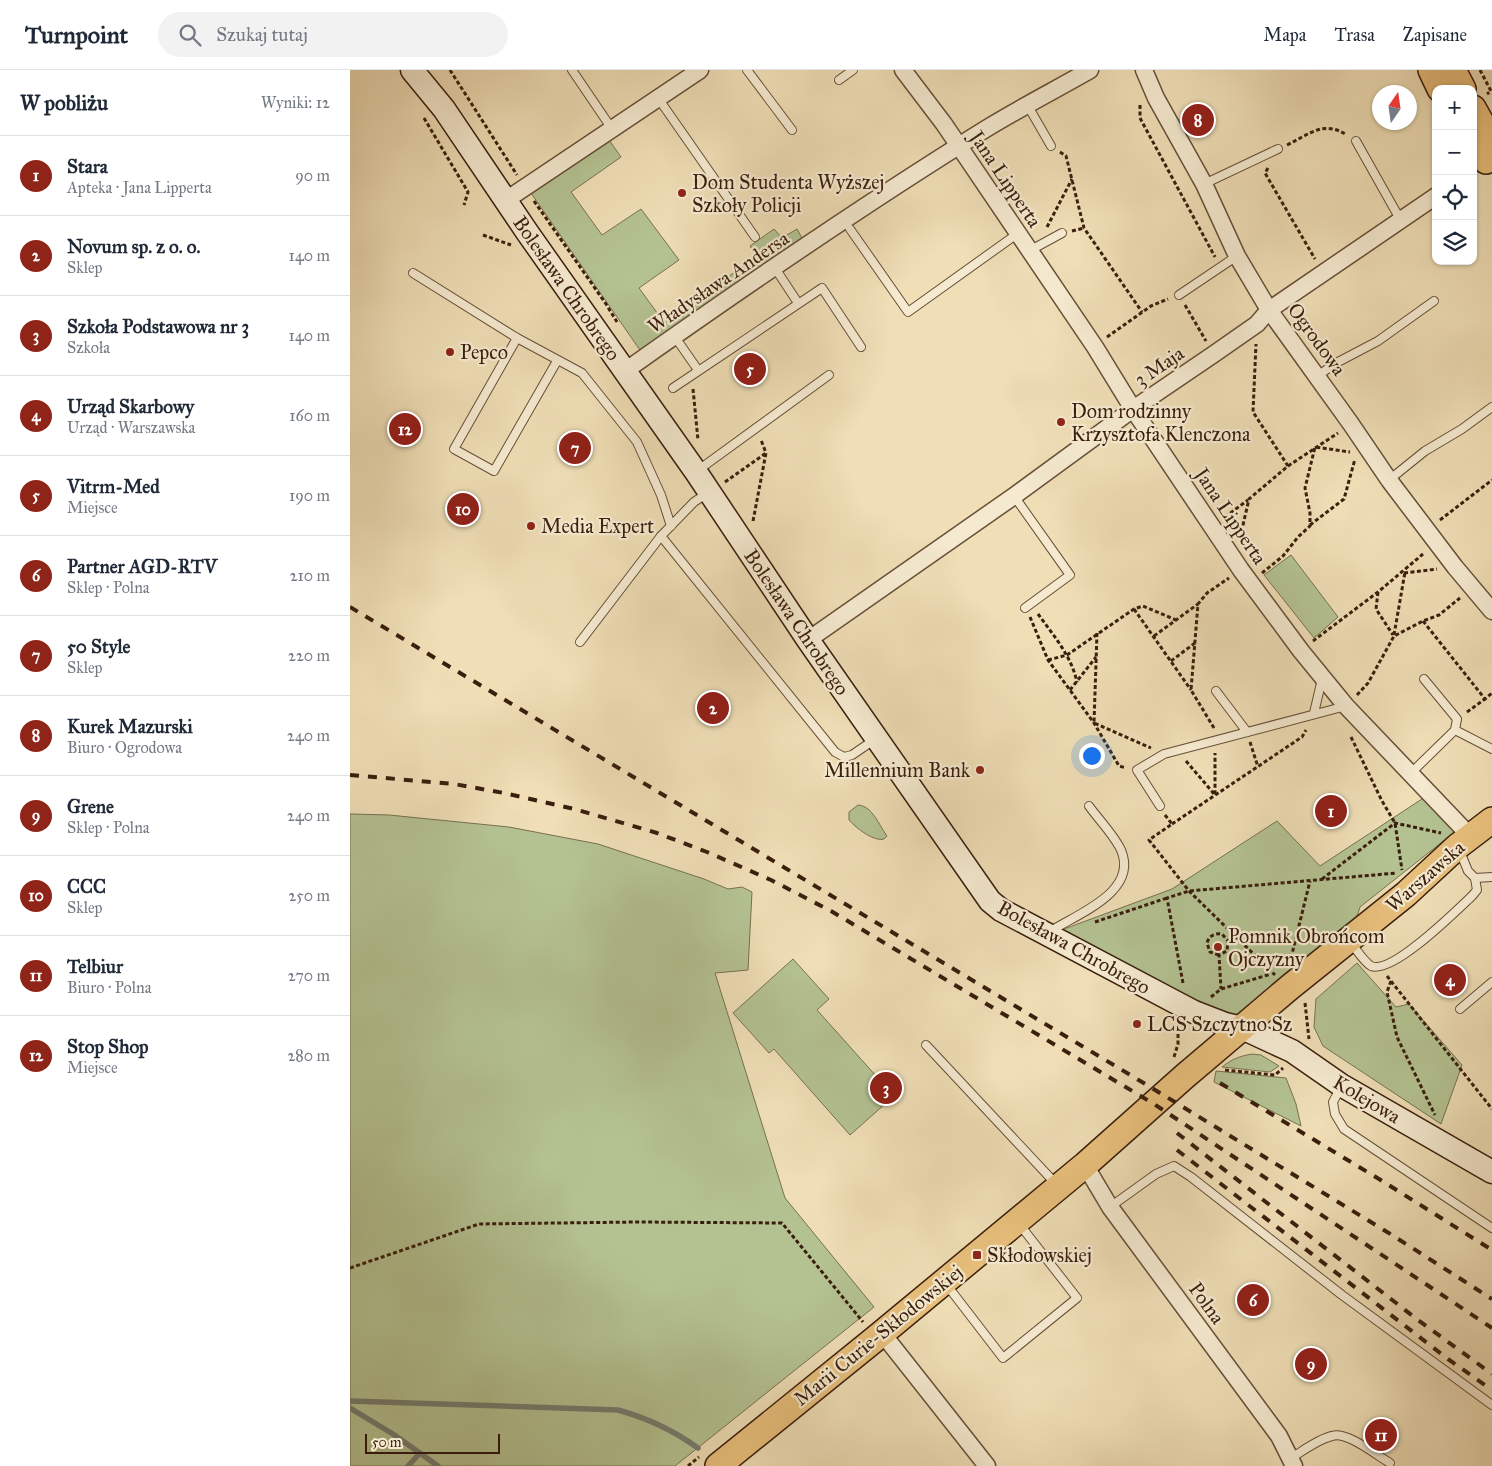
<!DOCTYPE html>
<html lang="pl">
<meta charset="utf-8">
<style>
body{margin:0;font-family:"IM FELL Great Primer",serif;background:#f2f2f3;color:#1f2937}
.controls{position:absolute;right:15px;top:15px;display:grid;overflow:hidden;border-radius:10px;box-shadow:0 1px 4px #0004}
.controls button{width:45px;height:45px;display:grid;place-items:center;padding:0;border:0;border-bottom:1px solid #e0e1e3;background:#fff;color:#1f2937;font:25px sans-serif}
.compass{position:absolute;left:1022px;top:15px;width:45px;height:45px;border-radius:50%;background:#fff;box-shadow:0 1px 4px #0004;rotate:13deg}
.scale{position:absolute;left:15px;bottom:12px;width:135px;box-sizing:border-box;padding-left:5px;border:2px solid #3a1e0d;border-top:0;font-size:14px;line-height:18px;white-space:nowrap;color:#3a1e0d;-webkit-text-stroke:4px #f5ead0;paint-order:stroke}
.you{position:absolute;left:741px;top:685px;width:18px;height:18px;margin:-12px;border:4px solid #fff;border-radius:50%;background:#1a73e8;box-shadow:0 0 0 8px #1a73e833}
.badge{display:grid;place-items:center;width:32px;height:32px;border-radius:50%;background:#8f2418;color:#fff;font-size:16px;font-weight:700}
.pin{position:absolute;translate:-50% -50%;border:2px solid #fff;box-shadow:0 1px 5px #0006}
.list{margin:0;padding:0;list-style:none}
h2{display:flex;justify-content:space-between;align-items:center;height:65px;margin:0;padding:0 20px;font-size:21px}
h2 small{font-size:16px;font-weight:400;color:#747a83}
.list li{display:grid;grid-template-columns:32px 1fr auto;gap:15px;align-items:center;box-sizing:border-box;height:80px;padding:0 20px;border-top:1px solid #e0e1e3}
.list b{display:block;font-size:19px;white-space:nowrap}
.list p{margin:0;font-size:16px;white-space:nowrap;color:#747a83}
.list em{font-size:16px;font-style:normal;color:#747a83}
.icon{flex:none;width:28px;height:28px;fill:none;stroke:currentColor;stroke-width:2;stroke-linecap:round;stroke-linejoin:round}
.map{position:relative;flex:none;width:1142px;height:1396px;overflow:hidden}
header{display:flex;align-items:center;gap:30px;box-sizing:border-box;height:70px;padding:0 25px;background:#fff;border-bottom:1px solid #e0e1e3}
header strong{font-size:24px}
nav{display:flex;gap:28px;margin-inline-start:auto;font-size:18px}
.search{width:350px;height:45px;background:#f2f2f3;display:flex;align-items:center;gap:12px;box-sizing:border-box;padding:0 18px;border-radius:28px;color:#747a83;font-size:19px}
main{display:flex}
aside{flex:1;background:#fff}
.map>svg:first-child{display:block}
</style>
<header>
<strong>Turnpoint</strong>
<div class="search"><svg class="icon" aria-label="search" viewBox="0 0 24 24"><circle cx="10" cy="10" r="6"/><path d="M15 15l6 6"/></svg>Szukaj tutaj</div>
<nav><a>Mapa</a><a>Trasa</a><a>Zapisane</a></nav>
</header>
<main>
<aside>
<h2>W pobliżu<small>Wyniki: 12</small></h2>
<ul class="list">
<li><span class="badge">1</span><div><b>Stara</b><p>Apteka · Jana Lipperta</p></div><em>90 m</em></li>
<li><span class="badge">2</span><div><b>Novum sp. z o. o.</b><p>Sklep</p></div><em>140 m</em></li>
<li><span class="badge">3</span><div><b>Szkoła Podstawowa nr 3</b><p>Szkoła</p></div><em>140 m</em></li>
<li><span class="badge">4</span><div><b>Urząd Skarbowy</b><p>Urząd · Warszawska</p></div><em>160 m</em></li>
<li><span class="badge">5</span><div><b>Vitrm-Med</b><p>Miejsce</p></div><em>190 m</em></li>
<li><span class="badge">6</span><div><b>Partner AGD-RTV</b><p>Sklep · Polna</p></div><em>210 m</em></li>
<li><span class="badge">7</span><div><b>50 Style</b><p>Sklep</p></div><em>220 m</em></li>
<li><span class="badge">8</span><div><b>Kurek Mazurski</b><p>Biuro · Ogrodowa</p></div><em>240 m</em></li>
<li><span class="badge">9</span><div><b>Grene</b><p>Sklep · Polna</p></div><em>240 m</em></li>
<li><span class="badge">10</span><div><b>CCC</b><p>Sklep</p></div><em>250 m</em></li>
<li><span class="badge">11</span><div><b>Telbiur</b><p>Biuro · Polna</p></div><em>270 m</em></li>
<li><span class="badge">12</span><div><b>Stop Shop</b><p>Miejsce</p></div><em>280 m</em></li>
</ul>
</aside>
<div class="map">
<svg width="1142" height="1396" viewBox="0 0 1142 1396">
<rect width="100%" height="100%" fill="#efdeb6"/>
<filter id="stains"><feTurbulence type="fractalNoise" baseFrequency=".004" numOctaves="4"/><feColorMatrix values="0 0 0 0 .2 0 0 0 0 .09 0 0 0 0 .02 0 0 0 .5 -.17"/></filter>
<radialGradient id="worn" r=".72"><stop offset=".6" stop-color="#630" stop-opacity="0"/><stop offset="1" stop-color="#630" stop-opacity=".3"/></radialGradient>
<!-- green -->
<g fill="#b4c292" stroke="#777050">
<path d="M 259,70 L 271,87 L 221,122 L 252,165 L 291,139 L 329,190 L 289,218 L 313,251 L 407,187 L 400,176 L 424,159 L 432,168 L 447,159 L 452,168 L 292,283 L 181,123 Z"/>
<path d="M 941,485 L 988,547 L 964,568 L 914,505 Z"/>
<path d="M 1078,725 L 1106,761 L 1010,837 L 999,871 L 886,949 L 706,862 L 822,819 L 927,751 L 970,796 Z"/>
<path d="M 508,735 C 522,736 528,753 535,763 L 537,766 L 534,769 C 524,772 506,758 499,750 L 499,742 Z"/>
<path d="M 0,744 L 39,745 L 159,757 L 248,774 L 354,809 L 378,819 L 392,817 L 402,822 L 398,900 L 365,903 L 435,1128 L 524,1237 L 325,1396 L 0,1396 Z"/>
<path d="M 443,889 L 479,929 L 467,940 L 544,1026 L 500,1065 L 424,979 L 419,983 L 383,943 Z"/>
<path d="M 1007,893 L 1046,937 L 1059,934 L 1112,995 L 1091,1054 L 973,976 L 964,957 L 966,929 Z"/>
<path d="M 902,984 L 911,985 L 929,996 L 920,1002 L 872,997 C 882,989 890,986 902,984 Z"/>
<path d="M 866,1001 L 936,1008 L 946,1034 L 951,1056 L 864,1012 Z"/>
</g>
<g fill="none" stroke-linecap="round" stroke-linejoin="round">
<!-- stream -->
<g stroke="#747c70" stroke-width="5.5">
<path d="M 0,1331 L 268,1340 C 297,1348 323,1360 348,1378"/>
<path d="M 0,1338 L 43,1364 L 88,1396"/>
<path d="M 58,1396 L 70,1383"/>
</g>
<!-- lane casing -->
<g stroke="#674e37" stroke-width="10">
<g id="lane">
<path d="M 222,0 L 262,59"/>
<path d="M 397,0 L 442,60"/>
<path d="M 489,10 L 503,0"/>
<path d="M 308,28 L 405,167"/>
<path d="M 678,36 L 701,76"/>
<path d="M 1006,71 L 1050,149"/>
<path d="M 854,114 L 928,79"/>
<path d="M 500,159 L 558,242 L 667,164"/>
<path d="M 679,181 L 712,163"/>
<path d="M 425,198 L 448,233"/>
<path d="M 63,203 L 167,268 L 232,303 L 287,372 L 311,425 L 321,456"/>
<path d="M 829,225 L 887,186"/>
<path d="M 325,267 L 348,300"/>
<path d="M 167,268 L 104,379 L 144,401 L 207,291"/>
<path d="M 967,306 L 988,292 L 1028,271 L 1084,231"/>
<path d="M 323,318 L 472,218 L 511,277"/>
<path d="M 347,401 L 479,305"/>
<path d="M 1039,410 L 1075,381 L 1112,359 L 1142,337"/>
<path d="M 664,426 L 720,505 L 675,538"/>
<path d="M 311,466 L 485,682 L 494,687 L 502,685 L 524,670"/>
<path d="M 230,572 L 311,466 L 344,432 L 359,422"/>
<path d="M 866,621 L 897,662"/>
<path d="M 964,643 L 972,609"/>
<path d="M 1105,660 L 1142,679"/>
<path d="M 1061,703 L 1105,660 L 1107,649 L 1074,609"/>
<path d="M 810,736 L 787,700 L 814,684 L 996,636"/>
<path d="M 1125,808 L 1142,807"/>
<path d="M 699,862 C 727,844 789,822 771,780 C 764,765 749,750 739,736"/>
<path d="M 1001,873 C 1006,879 1014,892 1021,896 C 1042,905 1106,841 1122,826 L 1127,820 L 1125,808 L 1118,801 L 1109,779"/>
<path d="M 1110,939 L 1142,912"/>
<path d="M 576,975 L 706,1114"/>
<path d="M 991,1017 L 983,1032 L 985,1044 L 994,1059 L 1142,1158"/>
<path d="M 760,1137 L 806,1104 L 824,1096 L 841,1107 L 992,1225 L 1142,1335"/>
<path d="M 596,1214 L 653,1288 L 727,1228 L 670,1155"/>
<path d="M 941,1388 C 953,1381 968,1369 982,1366 C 997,1361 1026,1385 1040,1393"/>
</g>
</g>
<!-- street casing -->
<g stroke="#674e37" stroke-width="19">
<g id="street">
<path d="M 553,0 L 594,54 L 745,277 L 783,339 L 891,500 L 951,581 L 996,636 L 1121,767"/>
<path d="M 794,0 L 806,28 L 854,114 L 887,186 L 919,240 L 1001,354 L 1039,410 L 1105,497 L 1142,541"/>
<path d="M 156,130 L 350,0"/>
<path d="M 275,301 C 392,218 512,136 634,60 C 668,39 705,20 740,0"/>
<path d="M 458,570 L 664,426 L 783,339 L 864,284 L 907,254 L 919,240 L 1086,126"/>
<path d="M 735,1095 L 760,1137 L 929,1366 L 944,1396"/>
<path d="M 532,1263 L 637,1396"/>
</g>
</g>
<!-- secondary casing -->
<g stroke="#3a1e0d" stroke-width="25">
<path id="secondary" d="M 62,0 L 94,39 L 177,162 L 346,402 L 458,570 L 640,831 L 651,840 L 844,942 L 875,954 L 892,958 L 942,981 L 991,1015 L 1142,1102"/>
</g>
<!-- primary casing -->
<g stroke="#3a1e0d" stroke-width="28">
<g id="primary">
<path d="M 1081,0 L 1090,19"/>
<path d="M 1103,0 L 1113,19"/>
<path d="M 1123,38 L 1136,61 L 1136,91"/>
<path d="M 368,1396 L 525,1269 L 735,1095 L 835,1006 L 940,917 L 1056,824 L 1108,776 L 1142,750"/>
</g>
</g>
<!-- path -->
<g stroke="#3a1e0d" stroke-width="3" stroke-dasharray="4 2.5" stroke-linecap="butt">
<path d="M 100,0 L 167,105"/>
<path d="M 1130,0 L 1141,21 L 1137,24"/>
<path d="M 790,35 L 790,48 L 865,187"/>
<path d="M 74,48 L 118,122 L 114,135"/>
<path d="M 937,75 C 960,64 973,50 997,65"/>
<path d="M 710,82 L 716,86 L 734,158 L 792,242"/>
<path d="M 918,98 L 915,103 L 965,189"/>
<path d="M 184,131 L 256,234 L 267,252"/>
<path d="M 697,157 L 722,109"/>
<path d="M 722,161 L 734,158"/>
<path d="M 133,165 L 161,175"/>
<path d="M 835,235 L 856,271"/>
<path d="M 757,267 L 801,236 L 818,229"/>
<path d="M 343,319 L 348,370"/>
<path d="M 938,396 L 988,363"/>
<path d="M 375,412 L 416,383"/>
<path d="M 875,447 L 898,430"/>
<path d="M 1090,450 L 1142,410"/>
<path d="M 403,451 L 416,383 L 411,370"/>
<path d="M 960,455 L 994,429 L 1005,389"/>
<path d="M 890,468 L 899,429 L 938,396 L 903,342 L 906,274"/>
<path d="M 912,503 L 933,486 L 948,467 L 960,456 L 960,443 L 955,418 L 965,377 L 1000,382"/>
<path d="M 1054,503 L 1087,499"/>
<path d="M 1028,522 L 1026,539 L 1043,565"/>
<path d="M 784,539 L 841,620"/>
<path d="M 688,544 C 703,565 721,585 727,612"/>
<path d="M 680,547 L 698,590 L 744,653 L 769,696 L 776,698"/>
<path d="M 1073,551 L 1135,629 L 1142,623"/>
<path d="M 747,563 L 744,653 L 801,678"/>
<path d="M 1044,565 L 1055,502"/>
<path d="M 804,566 L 848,534"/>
<path d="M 963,571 L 1028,522 L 1073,484"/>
<path d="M 698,590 L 717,585 L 784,539 L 793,536 L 826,550"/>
<path d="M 821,591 L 845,573"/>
<path d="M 720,620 L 746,587"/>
<path d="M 1007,625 L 1018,613 L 1044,566 L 1073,551 L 1089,545 L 1110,528"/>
<path d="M 1117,642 L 1135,629"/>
<path d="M 864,658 L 841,620 L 848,534 L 857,523 L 879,508"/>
<path d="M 1001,667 L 1032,731 L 1045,753 L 1052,800"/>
<path d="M 900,672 L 908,697"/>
<path d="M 836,691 L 865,725 L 865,683"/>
<path d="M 815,745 L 822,754 L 799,770 L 839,821 L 925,905"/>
<path d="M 822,754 L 952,667 L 956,660"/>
<path d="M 972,809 L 1045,753 L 1091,763"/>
<path d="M 745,852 L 817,828"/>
<path d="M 869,885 L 860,882 L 857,873 C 859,866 864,863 872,864 L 878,871 L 877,881 L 869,885 L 871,919"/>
<path d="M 941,888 L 960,811"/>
<path d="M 1037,906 L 1142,1039"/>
<path d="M 1041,911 L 1037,922 L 1047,967 L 1085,1045"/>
<path d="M 833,913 L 817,828 L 839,821 L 1047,803"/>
<path d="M 861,927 L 871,919 L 921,904"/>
<path d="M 955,933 L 959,969"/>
<path d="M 824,987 L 828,974 L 828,955"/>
<path d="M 875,1000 L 925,1005 L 933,998"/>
<path d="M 0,1198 L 129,1154 L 287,1152 L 432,1153 L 513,1252"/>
<path d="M 338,1396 L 349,1387"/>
</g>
<!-- lane -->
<use href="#lane" stroke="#f5ead0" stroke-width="8"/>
<!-- street -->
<use href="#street" stroke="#f5ead0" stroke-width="16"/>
<!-- secondary -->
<use href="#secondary" stroke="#f5ead0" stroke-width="22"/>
<!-- primary -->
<use href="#primary" stroke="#e8bf7b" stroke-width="25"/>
<!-- rail -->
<g stroke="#3a1e0d" stroke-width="4" stroke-dasharray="9 9" stroke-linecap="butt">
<path d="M 0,537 L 797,1015 L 1042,1165 L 1142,1229"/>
<path d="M 0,705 L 104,714 L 154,723 L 224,739 L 307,763 L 357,782 L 421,810 L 481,841 L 804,1034 L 1142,1258"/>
<path d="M 870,1013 L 1029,1109 L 1142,1180"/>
<path d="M 827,1063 L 1068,1250 L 1142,1304"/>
<path d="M 827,1080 L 1098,1289 L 1142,1320"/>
</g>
</g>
<!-- markers -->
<g fill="#8f2418" stroke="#f5ead0" stroke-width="2">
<circle cx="332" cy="123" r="5"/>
<circle cx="100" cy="282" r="5"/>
<circle cx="711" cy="352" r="5"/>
<circle cx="181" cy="456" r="5"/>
<circle cx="630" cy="700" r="5"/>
<circle cx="868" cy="877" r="5"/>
<circle cx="787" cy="954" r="5"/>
<rect x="622" y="1180" width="10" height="10" rx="2.5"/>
</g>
<g text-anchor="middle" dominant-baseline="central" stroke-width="4.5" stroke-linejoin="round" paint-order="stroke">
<!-- street labels -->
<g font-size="20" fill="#3a1e0d" stroke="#f5ead0">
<text transform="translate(656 109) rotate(56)">Jana Lipperta</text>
<text transform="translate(368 212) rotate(-34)">Władysława Andersa</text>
<text transform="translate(217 218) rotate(55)">Bolesława Chrobrego</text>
<text transform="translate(967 269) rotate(54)">Ogrodowa</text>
<text transform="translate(809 296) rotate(-34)">3 Maja</text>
<text transform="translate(881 446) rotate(56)">Jana Lipperta</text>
<text transform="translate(447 552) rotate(56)">Bolesława Chrobrego</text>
<text transform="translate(1075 806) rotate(-41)">Warszawska</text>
<text transform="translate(724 877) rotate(29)">Bolesława Chrobrego</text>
<text transform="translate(1017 1029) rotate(31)">Kolejowa</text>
<text transform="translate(857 1233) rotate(54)">Polna</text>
<text transform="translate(528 1265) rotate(-39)">Marii Curie-Skłodowskiej</text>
</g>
<!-- poi labels -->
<g font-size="20" fill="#3a1e0d" stroke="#f5ead0" text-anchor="start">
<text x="342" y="112">Dom Studenta Wyższej<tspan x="342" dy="23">Szkoły Policji</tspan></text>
<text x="110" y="282">Pepco</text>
<text x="721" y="341">Dom rodzinny<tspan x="721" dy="23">Krzysztofa Klenczona</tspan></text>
<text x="191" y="456">Media Expert</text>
<text x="620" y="700" text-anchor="end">Millennium Bank</text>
<text x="878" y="866">Pomnik Obrońcom<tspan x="878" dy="23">Ojczyzny</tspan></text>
<text x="797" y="954">LCS Szczytno Sz</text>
<text x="637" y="1185">Skłodowskiej</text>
</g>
</g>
<rect width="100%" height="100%" filter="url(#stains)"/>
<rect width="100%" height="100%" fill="url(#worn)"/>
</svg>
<div class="controls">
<button>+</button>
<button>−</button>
<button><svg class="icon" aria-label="locate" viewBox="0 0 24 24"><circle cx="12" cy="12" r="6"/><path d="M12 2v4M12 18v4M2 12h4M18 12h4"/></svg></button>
<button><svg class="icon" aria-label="layers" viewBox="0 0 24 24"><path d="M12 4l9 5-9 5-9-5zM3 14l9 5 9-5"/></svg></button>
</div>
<svg class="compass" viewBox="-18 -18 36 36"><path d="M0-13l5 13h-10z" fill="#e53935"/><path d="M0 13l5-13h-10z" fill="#747a83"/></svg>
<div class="scale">50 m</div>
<div class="you"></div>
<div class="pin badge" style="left:981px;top:741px">1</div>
<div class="pin badge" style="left:363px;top:638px">2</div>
<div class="pin badge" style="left:536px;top:1018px">3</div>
<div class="pin badge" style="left:1100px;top:910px">4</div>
<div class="pin badge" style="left:400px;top:299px">5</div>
<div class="pin badge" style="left:903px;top:1230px">6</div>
<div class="pin badge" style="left:225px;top:378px">7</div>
<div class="pin badge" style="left:848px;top:50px">8</div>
<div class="pin badge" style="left:961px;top:1294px">9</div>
<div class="pin badge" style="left:113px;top:439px">10</div>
<div class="pin badge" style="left:1031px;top:1365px">11</div>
<div class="pin badge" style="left:55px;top:359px">12</div>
</div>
</main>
